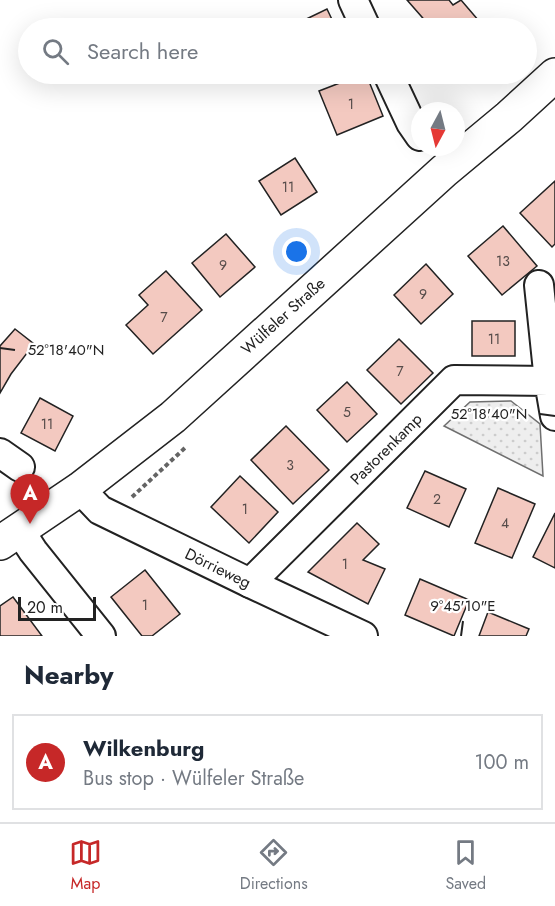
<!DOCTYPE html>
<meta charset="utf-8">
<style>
body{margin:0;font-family:Jost,sans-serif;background:#f2f2f3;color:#1f2937}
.compass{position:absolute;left:411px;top:102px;width:54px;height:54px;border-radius:50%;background:#fff;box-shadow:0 6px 24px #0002;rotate:187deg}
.scale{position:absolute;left:18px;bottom:15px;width:78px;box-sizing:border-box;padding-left:6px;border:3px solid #222;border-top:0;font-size:16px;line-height:21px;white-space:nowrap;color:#222;-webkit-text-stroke:4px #fff;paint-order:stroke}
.you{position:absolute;left:297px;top:252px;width:21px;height:21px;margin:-15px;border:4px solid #fff;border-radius:50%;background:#1a73e8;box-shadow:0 0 0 9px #1a73e833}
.badge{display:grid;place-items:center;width:39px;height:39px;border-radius:50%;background:#c62828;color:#fff;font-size:20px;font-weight:700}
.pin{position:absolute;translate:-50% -50px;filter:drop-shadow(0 2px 3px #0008)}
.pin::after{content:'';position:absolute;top:32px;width:21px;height:18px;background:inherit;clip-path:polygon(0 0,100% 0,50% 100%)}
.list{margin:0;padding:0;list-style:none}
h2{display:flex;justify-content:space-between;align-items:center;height:78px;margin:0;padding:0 24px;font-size:26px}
h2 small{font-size:20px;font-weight:400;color:#747a83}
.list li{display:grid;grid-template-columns:39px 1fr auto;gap:18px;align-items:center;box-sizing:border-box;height:96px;margin:0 12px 12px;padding:0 12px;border:2px solid #e0e1e3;border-radius:0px}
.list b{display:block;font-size:22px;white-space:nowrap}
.list p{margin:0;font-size:20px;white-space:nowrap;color:#747a83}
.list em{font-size:20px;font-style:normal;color:#747a83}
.icon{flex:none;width:33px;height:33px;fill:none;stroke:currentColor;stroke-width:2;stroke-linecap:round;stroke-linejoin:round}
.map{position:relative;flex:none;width:555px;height:636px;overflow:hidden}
.search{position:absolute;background:#fff;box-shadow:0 6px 24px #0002;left:18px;right:18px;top:18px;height:66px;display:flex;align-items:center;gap:15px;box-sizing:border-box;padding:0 21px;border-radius:33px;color:#747a83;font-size:22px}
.sheet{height:186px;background:#fff}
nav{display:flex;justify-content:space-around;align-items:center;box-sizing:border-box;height:84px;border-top:2px solid #e0e1e3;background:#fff;font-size:16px;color:#747a83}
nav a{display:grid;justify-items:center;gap:3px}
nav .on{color:#c62828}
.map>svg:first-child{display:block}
</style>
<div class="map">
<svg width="555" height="636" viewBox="0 0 555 636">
<defs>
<pattern id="park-dots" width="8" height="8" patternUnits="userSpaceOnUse" patternTransform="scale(1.5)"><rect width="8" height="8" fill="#eee"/><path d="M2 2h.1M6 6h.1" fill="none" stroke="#ccc" stroke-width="1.8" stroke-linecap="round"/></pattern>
</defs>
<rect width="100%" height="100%" fill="#fff"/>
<!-- park -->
<path fill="url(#park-dots)" stroke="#6f6f6f" stroke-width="1.5" d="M 511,401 L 540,424 L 543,476 L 444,426 L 470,402 Z"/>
<!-- building -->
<g fill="#f3c9c0" stroke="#222" stroke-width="1.5">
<path d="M 407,0 L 449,0 L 453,5 L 461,0 L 485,28 L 423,28 L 428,24 Z"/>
<path d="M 327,9 L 336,28 L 295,28 L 294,25 Z"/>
<path d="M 363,74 L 366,74 L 383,116 L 337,135 L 319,91 Z"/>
<path d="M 295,158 L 317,192 L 281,215 L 259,181 Z"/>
<path d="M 555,181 L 555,244 L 552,247 L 520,213 Z"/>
<path d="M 503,226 L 537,266 L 502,295 L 468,256 Z"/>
<path d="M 226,234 L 255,267 L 220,297 L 192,263 Z"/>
<path d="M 426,264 L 453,294 L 421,324 L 394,295 Z"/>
<path d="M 166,271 L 202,310 L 153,354 L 126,325 L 148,305 L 139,295 Z"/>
<rect x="472" y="321" width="43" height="35"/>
<path d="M 15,329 L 34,344 L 11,374 L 0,393 L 0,346 Z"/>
<path d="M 399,339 L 433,373 L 401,404 L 367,370 Z"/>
<path d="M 347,382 L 377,414 L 347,442 L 317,410 Z"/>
<path d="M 40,398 L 73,416 L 55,451 L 21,433 Z"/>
<path d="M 286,426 L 329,470 L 293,504 L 251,460 Z"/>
<path d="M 425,471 L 466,489 L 449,527 L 407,508 Z"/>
<path d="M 240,476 L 278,512 L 249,543 L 211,507 Z"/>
<path d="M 498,488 L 535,504 L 512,558 L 475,543 Z"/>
<path d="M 555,513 L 555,568 L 533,557 Z"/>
<path d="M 357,523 L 379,544 L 363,560 L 385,569 L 368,604 L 308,572 Z"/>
<path d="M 145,570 L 180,614 L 152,636 L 142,636 L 111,597 Z"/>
<path d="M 420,579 L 469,600 L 454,636 L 405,615 Z"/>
<path d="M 13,597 L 42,636 L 0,636 L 0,606 Z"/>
<path d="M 488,612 L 529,629 L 526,636 L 479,636 Z"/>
</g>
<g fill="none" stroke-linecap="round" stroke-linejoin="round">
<!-- minor casing -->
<g stroke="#222" stroke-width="32">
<g id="minor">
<path d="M 353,0 L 366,28"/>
<path d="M 388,74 L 411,123 L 420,136"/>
<path d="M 539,285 L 549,381"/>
<path d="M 0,453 L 20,467"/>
<path d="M 80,489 L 100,510 L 250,583 L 363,636"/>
<path d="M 20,531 L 33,551 L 101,636"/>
<path d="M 250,583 L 454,380 L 549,381 L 555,416"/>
</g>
</g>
<!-- major casing -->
<g stroke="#222" stroke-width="36">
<path id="major" d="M 0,543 L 80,489 L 173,417 L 444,171 L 509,117 L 555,75"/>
</g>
<!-- path -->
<path stroke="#646464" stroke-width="4" stroke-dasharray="4.5 3" stroke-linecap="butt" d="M 132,497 L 186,447"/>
<!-- minor -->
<use href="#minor" stroke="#fff" stroke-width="28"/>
<!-- major -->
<use href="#major" stroke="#fff" stroke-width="33"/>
</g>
<!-- ticks -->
<path fill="none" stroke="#222" stroke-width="2" d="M 0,348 L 15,350M 540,414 L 555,416M 461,636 L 463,621"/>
<g text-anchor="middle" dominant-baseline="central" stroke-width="4.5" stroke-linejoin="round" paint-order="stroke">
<!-- number labels -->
<g font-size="14" fill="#564c4a">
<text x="351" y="104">1</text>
<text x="288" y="187">11</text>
<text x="503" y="261">13</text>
<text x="223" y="265">9</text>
<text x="423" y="294">9</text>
<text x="164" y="317">7</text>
<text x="494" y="339">11</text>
<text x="400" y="371">7</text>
<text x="347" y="412">5</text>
<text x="47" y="424">11</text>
<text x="290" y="465">3</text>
<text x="437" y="499">2</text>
<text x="245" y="509">1</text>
<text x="505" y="523">4</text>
<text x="345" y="564">1</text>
<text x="145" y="605">1</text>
</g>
<!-- street labels -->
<g font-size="16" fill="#222" stroke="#fff">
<text transform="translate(283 316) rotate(-42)">Wülfeler Straße</text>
<text transform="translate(386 449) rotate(-45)">Pastorenkamp</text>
<text transform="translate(218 568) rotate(26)">Dörrieweg</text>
</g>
</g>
<g font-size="15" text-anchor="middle" fill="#222" stroke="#fff" stroke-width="4.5" stroke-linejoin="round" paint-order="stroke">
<text x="66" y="355">52°18'40"N</text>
<text x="489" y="419">52°18'40"N</text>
<text x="463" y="611">9°45'10"E</text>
</g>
</svg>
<svg class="compass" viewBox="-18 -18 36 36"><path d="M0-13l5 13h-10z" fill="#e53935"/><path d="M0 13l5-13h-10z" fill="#747a83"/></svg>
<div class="scale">20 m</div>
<div class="you"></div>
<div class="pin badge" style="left:30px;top:524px">A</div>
<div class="search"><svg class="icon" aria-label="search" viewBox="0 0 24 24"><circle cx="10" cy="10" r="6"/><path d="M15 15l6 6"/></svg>Search here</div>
</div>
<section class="sheet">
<h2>Nearby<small></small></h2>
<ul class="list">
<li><span class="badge">A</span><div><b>Wilkenburg</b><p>Bus stop · Wülfeler Straße</p></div><em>100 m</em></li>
</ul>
</section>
<nav>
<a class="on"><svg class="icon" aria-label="map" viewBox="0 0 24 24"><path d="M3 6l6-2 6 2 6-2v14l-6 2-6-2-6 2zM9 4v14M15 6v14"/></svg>Map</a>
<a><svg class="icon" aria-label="directions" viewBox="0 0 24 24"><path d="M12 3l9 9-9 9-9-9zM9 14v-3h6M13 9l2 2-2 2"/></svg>Directions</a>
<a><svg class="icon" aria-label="saved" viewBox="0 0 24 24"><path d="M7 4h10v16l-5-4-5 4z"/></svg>Saved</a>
</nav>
